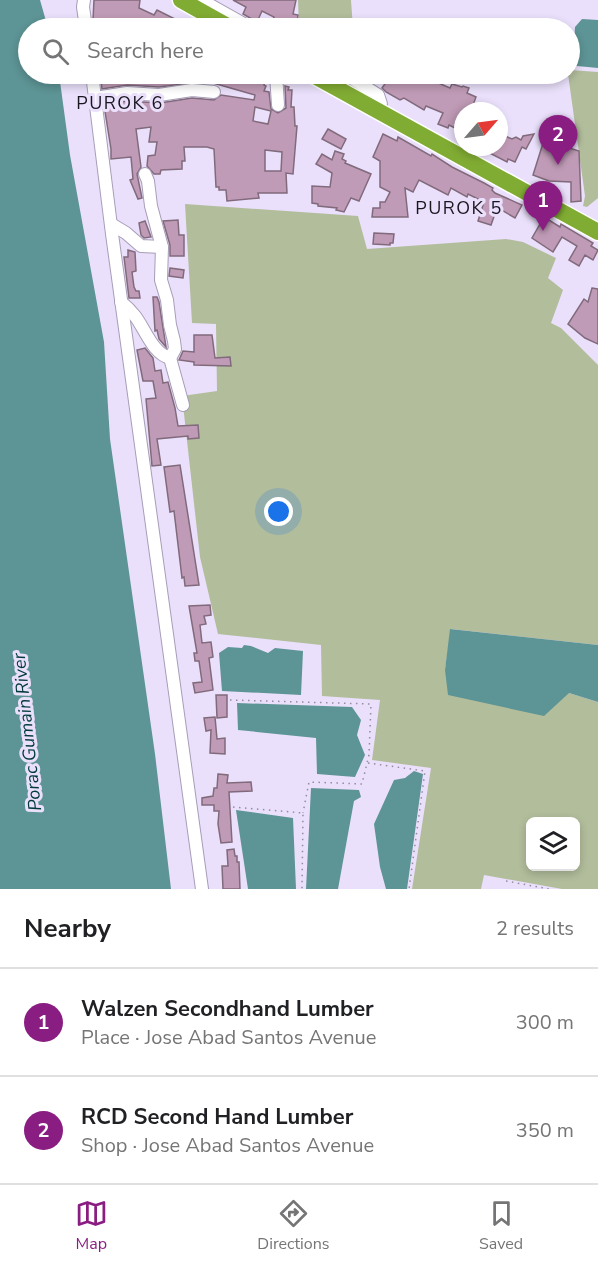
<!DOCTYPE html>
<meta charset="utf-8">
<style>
body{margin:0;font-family:"Nunito Sans",sans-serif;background:#f6f6f6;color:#202124}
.controls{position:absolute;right:18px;bottom:18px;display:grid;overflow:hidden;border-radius:9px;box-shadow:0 3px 9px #0003}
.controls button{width:54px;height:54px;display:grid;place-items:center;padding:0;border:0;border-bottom:2px solid #e0e0e0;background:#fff;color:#202124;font:30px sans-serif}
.compass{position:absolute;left:454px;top:102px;width:54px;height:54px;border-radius:50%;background:#fff;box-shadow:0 3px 9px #0003;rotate:62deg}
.you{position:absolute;left:279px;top:512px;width:21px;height:21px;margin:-15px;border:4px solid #fff;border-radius:50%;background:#1a73e8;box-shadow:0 0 0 9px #1a73e833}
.badge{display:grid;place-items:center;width:39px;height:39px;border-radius:50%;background:#8a1d82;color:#fff;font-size:20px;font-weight:700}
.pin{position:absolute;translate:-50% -50px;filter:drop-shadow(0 2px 3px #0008)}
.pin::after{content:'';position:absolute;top:32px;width:21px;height:18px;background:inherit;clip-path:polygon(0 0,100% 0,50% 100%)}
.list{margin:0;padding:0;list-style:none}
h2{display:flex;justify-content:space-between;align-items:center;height:78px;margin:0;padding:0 24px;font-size:26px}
h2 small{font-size:20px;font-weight:400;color:#757577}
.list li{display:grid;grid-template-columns:39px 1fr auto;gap:18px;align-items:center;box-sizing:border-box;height:108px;padding:0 24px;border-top:2px solid #e0e0e0}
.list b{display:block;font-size:22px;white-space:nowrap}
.list p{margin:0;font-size:20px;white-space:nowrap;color:#757577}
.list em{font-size:20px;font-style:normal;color:#757577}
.icon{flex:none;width:33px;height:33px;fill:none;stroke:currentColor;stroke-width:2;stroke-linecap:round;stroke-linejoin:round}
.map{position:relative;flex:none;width:598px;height:889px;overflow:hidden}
.search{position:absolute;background:#fff;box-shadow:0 3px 9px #0003;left:18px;right:18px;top:18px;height:66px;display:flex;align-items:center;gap:15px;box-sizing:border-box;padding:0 21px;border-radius:33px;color:#757577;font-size:22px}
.sheet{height:294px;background:#fff}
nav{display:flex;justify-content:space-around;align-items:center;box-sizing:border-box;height:84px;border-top:2px solid #e0e0e0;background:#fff;font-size:16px;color:#757577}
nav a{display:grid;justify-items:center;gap:3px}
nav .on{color:#8a1d82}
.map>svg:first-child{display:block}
</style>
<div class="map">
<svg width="598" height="889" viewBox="0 0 598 889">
<rect width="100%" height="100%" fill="#eae0fb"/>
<!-- green -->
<g fill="#b2bd9c" fill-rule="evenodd">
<path d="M 298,0 L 351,0 L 353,28 L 299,28 Z"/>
<path d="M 570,70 L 598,72 L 598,198 L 587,207 L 583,206 L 585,196 L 568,74 Z"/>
<path d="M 185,204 L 358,216 L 367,249 L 506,239 L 523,242 L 556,258 L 548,278 L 563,290 L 551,323 L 561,328 L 598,365 L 598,645 L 451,629 L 445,670 L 569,693 L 598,702 L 598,889 L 562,889 L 484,875 L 481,889 L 412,889 L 431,768 L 372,760 L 380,700 L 322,696 L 321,645 L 218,634 L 200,557 L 182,396 L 217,391 L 216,324 L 192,323 ZM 530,822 L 576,822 L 576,866 L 530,866 Z"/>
</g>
<!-- water -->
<g fill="#5d9495">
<path d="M 0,0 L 40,0 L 48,28 L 28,28 L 28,74 L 59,74 L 70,155 L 104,342 L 110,439 L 155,754 L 171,889 L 0,889 Z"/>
<path d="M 582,19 L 598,20 L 598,68 L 577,66 L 573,63 L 575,27 Z"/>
<path d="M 450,629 L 598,645 L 598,702 L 569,693 L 544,716 L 448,695 L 445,670 Z"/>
<path d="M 244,645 L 251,646 L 268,653 L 275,648 L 303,651 L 301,695 L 222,691 L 219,653 L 228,647 L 242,648 Z"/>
<path d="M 237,703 L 352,707 L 361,720 L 357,735 L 365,755 L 355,777 L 317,774 L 316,738 L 238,730 Z"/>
<path d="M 414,771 L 423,774 L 407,889 L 386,889 L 380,867 L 374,824 L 394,780 L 405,778 Z"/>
<path d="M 311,788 L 359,790 L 361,797 L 354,801 L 338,889 L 306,889 Z"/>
<path d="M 236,810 L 293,818 L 296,889 L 248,889 Z"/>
</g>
<!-- building -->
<g fill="#c09bb7" stroke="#816a7c" stroke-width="1.5" fill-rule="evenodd">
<path d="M 94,0 L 140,0 L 139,8 L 154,15 L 157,10 L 179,21 L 175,28 L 105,27 L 106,28 L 96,28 L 93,20 Z"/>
<path d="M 233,0 L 296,0 L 293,14 L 298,15 L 296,28 L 270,28 L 274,17 L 262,11 L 257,22 L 243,14 L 246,7 Z"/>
<path d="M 100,74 L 113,74 L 113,83 L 139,83 L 139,74 L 268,74 L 264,85 L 266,86 L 264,91 L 269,92 L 271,109 L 278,113 L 286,108 L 285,86 L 289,87 L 288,90 L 292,90 L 291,107 L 294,107 L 295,126 L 297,126 L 293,174 L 286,173 L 287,193 L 258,193 L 259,198 L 227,201 L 226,190 L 219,190 L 219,187 L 216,187 L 214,149 L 207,147 L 184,147 L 185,161 L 182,161 L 182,169 L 161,170 L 160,174 L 154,174 L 147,166 L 148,156 L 155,155 L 157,142 L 149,142 L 151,127 L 136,129 L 141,167 L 137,174 L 142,198 L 138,199 L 130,180 L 133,179 L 131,157 L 111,159 L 111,149 L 104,105 L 127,101 L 160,103 L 192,98 L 214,100 L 221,95 L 254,100 L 255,95 L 199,79 L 198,82 L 159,87 L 127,85 L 102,89 ZM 255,107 L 271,111 L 268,124 L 253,121 ZM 265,150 L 282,152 L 281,171 L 265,171 Z"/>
<path d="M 392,74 L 404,81 L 404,74 L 430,74 L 429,79 L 450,88 L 452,84 L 462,87 L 463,86 L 469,88 L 467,93 L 476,97 L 473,105 L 486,111 L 463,111 L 463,132 L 449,125 L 448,128 L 438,124 L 443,113 L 426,106 L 424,110 L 404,98 L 400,100 L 386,92 L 382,88 Z"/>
<path d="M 328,129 L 346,139 L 341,149 L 322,139 Z"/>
<path d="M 383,134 L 397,141 L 398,137 L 431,156 L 432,154 L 452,167 L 484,183 L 493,188 L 492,190 L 495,193 L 522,205 L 515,218 L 500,209 L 499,213 L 496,211 L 491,225 L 478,221 L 484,202 L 468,194 L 467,197 L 451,188 L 448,195 L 419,180 L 413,192 L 405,188 L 408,217 L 372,217 L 373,208 L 380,208 L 380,202 L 385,202 L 390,192 L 380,187 L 380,161 L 373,157 Z"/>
<path d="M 534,134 L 526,149 L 522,147 L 515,162 L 508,159 L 507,162 L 478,147 L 499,147 L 499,138 L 503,140 L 505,136 L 512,139 L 516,137 L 521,140 L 523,136 Z"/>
<path d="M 544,140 L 579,151 L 581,201 L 571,202 L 571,182 L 549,181 L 533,175 Z"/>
<path d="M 335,151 L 344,154 L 342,159 L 346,161 L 345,163 L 371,174 L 359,201 L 351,198 L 344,212 L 336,210 L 337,208 L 318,206 L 318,204 L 312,203 L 312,186 L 330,187 L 332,173 L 316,164 L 322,154 L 332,160 Z"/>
<path d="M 544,217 L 560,227 L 561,224 L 593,243 L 591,246 L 598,250 L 593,260 L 585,255 L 579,266 L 569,260 L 577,246 L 562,237 L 553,252 L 532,238 Z"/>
<path d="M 178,220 L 179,235 L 184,235 L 184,256 L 170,256 L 170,245 L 163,221 Z"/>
<path d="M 145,221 L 151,237 L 144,238 L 141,235 L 139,223 Z"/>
<path d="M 374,233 L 394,234 L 393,243 L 390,243 L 390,245 L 373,244 Z"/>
<path d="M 128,250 L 135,252 L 136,271 L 132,272 L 134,287 L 136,291 L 139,291 L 140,298 L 129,298 L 124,257 L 128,257 Z"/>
<path d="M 170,268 L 184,270 L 183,278 L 169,276 Z"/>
<path d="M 592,288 L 598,289 L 598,344 L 585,338 L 568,324 L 584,299 L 588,302 Z"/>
<path d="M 153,297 L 157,297 L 159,302 L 166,347 L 159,339 L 157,330 L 155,331 Z"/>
<path d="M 194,335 L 212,335 L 215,358 L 230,357 L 231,366 L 194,365 L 194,362 L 179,360 L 183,351 L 194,352 Z"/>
<path d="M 145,348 L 153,358 L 155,371 L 161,370 L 163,383 L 168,382 L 175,408 L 178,426 L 198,425 L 199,438 L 188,439 L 188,436 L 157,439 L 161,465 L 152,466 L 146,399 L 156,398 L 153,381 L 143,381 L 137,350 Z"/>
<path d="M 180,465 L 199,585 L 185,586 L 184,577 L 182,578 L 174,511 L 170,512 L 164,467 Z"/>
<path d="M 210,605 L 211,615 L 204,616 L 206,624 L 200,625 L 202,643 L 211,642 L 213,657 L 209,658 L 213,690 L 195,693 L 193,683 L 202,682 L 199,661 L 195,661 L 194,653 L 197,653 L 189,606 Z"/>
<path d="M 216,695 L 227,695 L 227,717 L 217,718 Z"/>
<path d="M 215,717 L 217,739 L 225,738 L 225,754 L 210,753 L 211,730 L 206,731 L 204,718 Z"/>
<path d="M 218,774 L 228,775 L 227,783 L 251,782 L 252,791 L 229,792 L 232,842 L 221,843 L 218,824 L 219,811 L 214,811 L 214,805 L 202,805 L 202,798 L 213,796 L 214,788 L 217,788 Z"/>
<path d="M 234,849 L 235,856 L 237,856 L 237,862 L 239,862 L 240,889 L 223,889 L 222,866 L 228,866 L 227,850 Z"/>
</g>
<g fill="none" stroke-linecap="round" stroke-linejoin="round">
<!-- minor casing -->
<g stroke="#a79db7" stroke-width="14">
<g id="minor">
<path d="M 84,0 L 83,7 L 86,28"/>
<path d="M 201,0 L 251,28"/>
<path d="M 92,74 L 112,234 L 202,889"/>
<path d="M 276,74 L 278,105"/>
<path d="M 345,74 L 378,95 L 381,104 L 377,111"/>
<path d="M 95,98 L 127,93 L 159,95 L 192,90 L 214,92"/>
<path d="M 145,174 L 148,181 L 151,206 L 162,247"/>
<path d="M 111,224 L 126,233 L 141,246 L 162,247 L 161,280 L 167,300 L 170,325 L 174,341 L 175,349 L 170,358"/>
<path d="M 121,302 C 126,306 131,311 135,316 C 145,329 153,354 170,358 L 183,405"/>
</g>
</g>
<!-- highway casing -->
<g stroke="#fff" stroke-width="19">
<g id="highway">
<path d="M 181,0 L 231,28"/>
<path d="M 311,74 L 598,232"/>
</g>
</g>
<!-- path -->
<g stroke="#938b9f" stroke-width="1.5" stroke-dasharray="1.5 4.5" stroke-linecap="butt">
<path d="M 230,700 L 371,704 L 369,755 L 362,784 L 309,782 L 303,813"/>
<path d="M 368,763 L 425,771 L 409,889"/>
<path d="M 233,807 L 303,813 L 302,889"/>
<path d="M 506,881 L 549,889"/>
</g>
<!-- minor -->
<use href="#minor" stroke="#fff" stroke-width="12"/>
<!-- highway -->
<use href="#highway" stroke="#81ac33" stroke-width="16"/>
</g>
<g text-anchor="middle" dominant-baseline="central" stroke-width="6" stroke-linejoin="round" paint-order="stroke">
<!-- neighbourhood labels -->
<g font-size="18" letter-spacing="1.5" fill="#1a1620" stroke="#eae0fb">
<text x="120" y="103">PUROK 6</text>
<text x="459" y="208">PUROK 5</text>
</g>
<!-- water labels -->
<g font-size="18" font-style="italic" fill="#013a3b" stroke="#eae0fb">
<text transform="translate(27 732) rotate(-96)">Porac Gumain River</text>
</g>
</g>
</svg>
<div class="controls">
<button><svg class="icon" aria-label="layers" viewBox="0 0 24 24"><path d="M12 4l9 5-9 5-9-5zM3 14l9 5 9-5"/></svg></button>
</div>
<svg class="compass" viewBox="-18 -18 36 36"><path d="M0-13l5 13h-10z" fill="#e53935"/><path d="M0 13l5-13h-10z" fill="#757577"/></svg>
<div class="you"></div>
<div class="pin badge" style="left:543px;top:231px">1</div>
<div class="pin badge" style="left:558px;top:165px">2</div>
<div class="search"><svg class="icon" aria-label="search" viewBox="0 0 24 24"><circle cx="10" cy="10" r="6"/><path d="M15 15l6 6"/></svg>Search here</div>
</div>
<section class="sheet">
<h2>Nearby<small>2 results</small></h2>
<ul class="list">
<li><span class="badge">1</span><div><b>Walzen Secondhand Lumber</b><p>Place · Jose Abad Santos Avenue</p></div><em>300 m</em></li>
<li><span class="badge">2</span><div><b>RCD Second Hand Lumber</b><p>Shop · Jose Abad Santos Avenue</p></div><em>350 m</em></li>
</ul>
</section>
<nav>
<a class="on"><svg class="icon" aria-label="map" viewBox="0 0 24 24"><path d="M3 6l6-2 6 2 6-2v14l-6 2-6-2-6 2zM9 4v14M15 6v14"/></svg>Map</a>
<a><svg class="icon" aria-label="directions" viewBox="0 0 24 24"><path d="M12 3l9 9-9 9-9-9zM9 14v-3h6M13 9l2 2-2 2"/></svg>Directions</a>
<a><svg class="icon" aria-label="saved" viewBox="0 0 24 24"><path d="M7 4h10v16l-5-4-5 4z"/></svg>Saved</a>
</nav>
